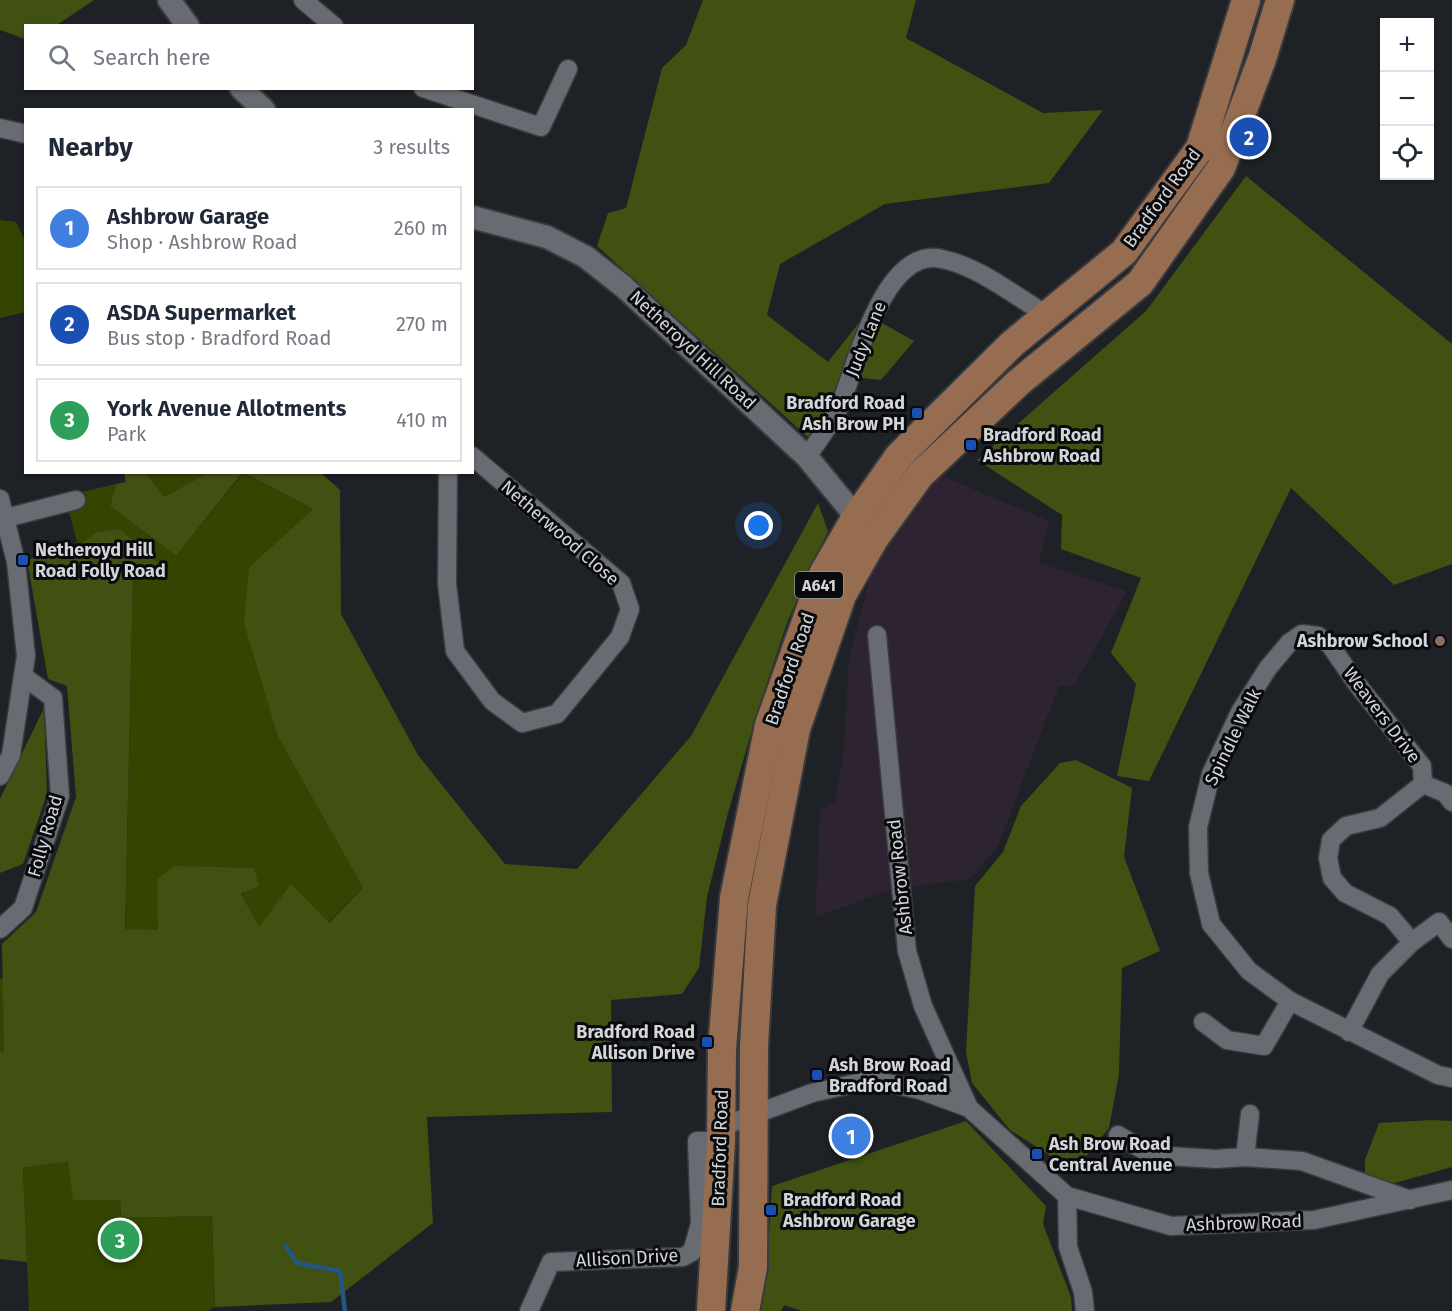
<!DOCTYPE html>
<meta charset="utf-8">
<style>
body{margin:0;font-family:"Fira Sans",sans-serif;background:#f6f6f7;color:#1f2937}
.controls{position:absolute;right:18px;top:18px;display:grid;overflow:hidden;border-radius:0px;box-shadow:0 2px 4px #0004}
.controls button{width:54px;height:54px;display:grid;place-items:center;padding:0;border:0;border-bottom:2px solid #e0e1e3;background:#fff;color:#1f2937;font:30px sans-serif}
.you{position:absolute;left:759px;top:526px;width:21px;height:21px;margin:-15px;border:4px solid #fff;border-radius:50%;background:#1a73e8;box-shadow:0 0 0 9px #1a73e833}
.badge{display:grid;place-items:center;width:39px;height:39px;border-radius:50%;background:#7f5c66;color:#fff;font-size:20px;font-weight:700}
.pin{position:absolute;translate:-50% -50%;border:3px solid #fff;box-shadow:0 2px 6px #0006}
.list{margin:0;padding:0;list-style:none}
h2{display:flex;justify-content:space-between;align-items:center;height:78px;margin:0;padding:0 24px;font-size:26px}
h2 small{font-size:20px;font-weight:400;color:#747a83}
.list li{display:grid;grid-template-columns:39px 1fr auto;gap:18px;align-items:center;box-sizing:border-box;height:84px;margin:0 12px 12px;padding:0 12px;border:2px solid #e0e1e3;border-radius:0px}
.list b{display:block;font-size:22px;white-space:nowrap}
.list p{margin:0;font-size:20px;white-space:nowrap;color:#747a83}
.list em{font-size:20px;font-style:normal;color:#747a83}
.icon{flex:none;width:33px;height:33px;fill:none;stroke:currentColor;stroke-width:2;stroke-linecap:round;stroke-linejoin:round}
.map{position:relative;flex:none;width:1452px;height:1311px;overflow:hidden}
.search{position:absolute;background:#fff;box-shadow:0 2px 4px #0004;left:24px;top:24px;width:450px;height:66px;display:flex;align-items:center;gap:15px;box-sizing:border-box;padding:0 21px;border-radius:0px;color:#747a83;font-size:22px}
.panel{position:absolute;background:#fff;box-shadow:0 2px 4px #0004;left:24px;top:108px;width:450px;height:366px;border-radius:0px}
.map>svg:first-child{display:block}
</style>
<div class="map">
<svg width="1452" height="1311" viewBox="0 0 1452 1311">
<rect width="100%" height="100%" fill="#1e2126"/>
<!-- industrial -->
<path fill="#2e2331" d="M 942,476 L 1049,521 L 1039,563 L 1127,591 L 1074,686 L 1059,686 L 998,846 L 970,879 L 894,889 L 815,917 L 820,810 L 835,801 L 843,758 L 849,658 L 870,577 L 916,495 Z"/>
<!-- green -->
<g fill="#344502">
<path d="M 0,220 L 16,222 L 25,241 L 25,312 L 0,318 Z"/>
<path d="M 146,473 L 207,473 L 164,497 Z"/>
<path d="M 243,473 L 313,509 L 249,567 L 278,737 L 363,888 L 328,923 L 259,928 L 241,892 L 254,868 L 158,931 L 125,929 L 133,579 L 95,533 L 78,546 L 68,508 L 84,503 L 82,492 L 116,484 L 110,506 L 176,556 Z"/>
<path d="M 0,978 L 5,979 L 4,1054 L 0,1052 Z"/>
<path d="M 68,1160 L 120,1200 L 121,1218 L 212,1216 L 215,1307 L 207,1311 L 29,1311 L 23,1168 Z"/>
</g>
<!-- forest -->
<g fill="#405112">
<path d="M 0,0 L 94,0 L 57,25 L 26,26 L 25,39 L 0,30 Z"/>
<path d="M 703,0 L 916,0 L 906,38 L 1043,113 L 1103,110 L 1049,183 L 885,204 L 780,264 L 767,315 L 828,362 L 866,314 L 914,341 L 881,380 L 844,376 L 811,440 L 597,246 L 608,213 L 626,208 L 662,68 L 686,45 Z"/>
<path d="M 1246,176 L 1452,344 L 1452,564 L 1394,585 L 1291,488 L 1149,781 L 1117,776 L 1136,684 L 1111,653 L 1141,578 L 1061,549 L 1062,515 L 977,460 L 1146,311 Z"/>
<path d="M 243,472 L 176,556 L 110,506 L 116,484 L 126,482 L 124,473 L 146,473 L 164,497 L 207,473 Z"/>
<path d="M 244,473 L 321,473 L 340,490 L 341,614 L 418,755 L 505,864 L 577,869 L 691,736 L 818,503 L 828,531 L 788,620 L 756,716 L 728,813 L 707,897 L 699,968 L 682,994 L 611,1000 L 612,1112 L 427,1117 L 433,1223 L 331,1302 L 215,1307 L 212,1216 L 121,1218 L 120,1200 L 73,1200 L 68,1161 L 23,1168 L 27,1262 L 0,1259 L 0,1052 L 4,1053 L 2,944 L 36,912 L 76,797 L 67,686 L 48,679 L 27,560 L 78,546 L 95,533 L 120,529 L 159,564 L 133,579 L 125,929 L 158,930 L 157,879 L 174,866 L 254,868 L 259,886 L 241,893 L 259,927 L 291,884 L 329,923 L 363,888 L 278,737 L 244,623 L 249,567 L 313,509 Z"/>
<path d="M 44,708 L 47,794 L 23,864 L 0,873 L 0,799 Z"/>
<path d="M 1076,760 L 1132,788 L 1124,857 L 1160,951 L 1122,968 L 1119,1074 L 1109,1128 L 1074,1171 L 1010,1130 L 972,1083 L 966,1052 L 975,886 L 1003,852 L 1021,806 L 1060,763 Z"/>
<path d="M 1431,1120 L 1452,1121 L 1452,1167 L 1388,1185 L 1365,1177 L 1365,1160 L 1379,1123 Z"/>
<path d="M 966,1121 L 1046,1206 L 1043,1224 L 1071,1297 L 1072,1311 L 802,1311 L 784,1305 L 781,1311 L 760,1311 L 767,1264 L 772,1186 Z"/>
</g>
<g fill="none" stroke-linecap="round" stroke-linejoin="round">
<!-- stream -->
<path stroke="#215781" stroke-width="4.5" d="M 286,1246 L 297,1263 L 340,1271 L 345,1311"/>
<!-- minor casing -->
<g stroke="#393b3f" stroke-width="21">
<g id="minor">
<path d="M 303,0 L 334,26"/>
<path d="M 423,88 L 541,127 L 568,69"/>
<path d="M 0,128 L 26,134"/>
<path d="M 807,457 C 818,440 833,422 841,403 C 856,366 884,245 942,259 C 980,267 1015,296 1047,315"/>
<path d="M 448,472 L 447,584 L 455,651 L 492,701 L 522,723 L 557,714 L 620,637 L 630,609 L 621,583 L 472,456"/>
<path d="M 0,499 L 16,562 L 26,656 L 11,755 L 0,776"/>
<path d="M 6,518 L 76,500"/>
<path d="M 877,635 L 907,951 L 923,1006 L 969,1108"/>
<path d="M 1423,784 L 1445,793 L 1452,802"/>
<path d="M 0,929 L 23,908 L 60,796 L 53,698 L 23,676"/>
<path d="M 1290,1001 L 1249,971 L 1211,924 L 1199,873 L 1198,827 L 1211,774 L 1240,712 L 1268,668 L 1289,643 L 1302,634 L 1318,636 L 1330,645 L 1357,684 L 1422,766 L 1423,784 L 1380,818 L 1346,826 L 1331,840 L 1328,858 L 1332,878 L 1345,893 L 1390,916 L 1412,942"/>
<path d="M 1203,1022 L 1227,1040 L 1264,1046 L 1290,1001 L 1438,1075 L 1452,1078"/>
<path d="M 1349,1032 L 1380,974 L 1412,942 L 1439,922 L 1452,939"/>
<path d="M 721,1127 L 812,1093 L 861,1082 L 878,1081 L 920,1090 L 969,1108 L 1067,1196 L 1171,1226 L 1314,1220 L 1452,1190"/>
<path d="M 1118,1135 L 1152,1155 L 1216,1159 L 1245,1157 L 1302,1161 L 1410,1200"/>
<path d="M 1245,1157 L 1250,1114"/>
<path d="M 1067,1196 L 1068,1247 L 1083,1292 L 1085,1311"/>
<path d="M 529,1311 L 551,1262 L 683,1257 L 692,1252 L 700,1224 L 697,1141 L 721,1141"/>
</g>
</g>
<!-- tertiary casing -->
<g stroke="#393b3f" stroke-width="26">
<g id="tertiary">
<path d="M 169,0 L 188,26"/>
<path d="M 241,88 L 264,110"/>
<path d="M 472,217 L 547,237 L 586,257 L 624,287 L 807,457 L 866,529"/>
</g>
</g>
<!-- primary casing -->
<g stroke="#393b3f" stroke-width="32">
<g id="primary">
<path d="M 711,1311 L 721,1141 L 722,1049 L 734,898 L 769,725 L 823,574 L 856,517 L 899,456 L 1012,344 L 1124,252 L 1200,148 L 1246,0"/>
<path d="M 745,1311 L 753,1267 L 754,1046 L 762,905 L 796,729 L 842,595 L 874,539 L 920,475 L 1019,382 L 1140,283 L 1221,168 L 1262,59 L 1280,0"/>
</g>
</g>
<!-- minor -->
<use href="#minor" stroke="#686c72" stroke-width="18"/>
<!-- tertiary -->
<use href="#tertiary" stroke="#686c72" stroke-width="22"/>
<!-- primary -->
<use href="#primary" stroke="#976d51" stroke-width="28"/>
</g>
<!-- markers -->
<g fill="#1a4fb4" stroke="#090a0d" stroke-width="2">
<rect x="911" y="407" width="12" height="12" rx="3"/>
<rect x="965" y="439" width="12" height="12" rx="3"/>
<rect x="17" y="554" width="12" height="12" rx="3"/>
<rect x="701" y="1036" width="12" height="12" rx="3"/>
<rect x="811" y="1069" width="12" height="12" rx="3"/>
<rect x="1031" y="1148" width="12" height="12" rx="3"/>
<rect x="765" y="1204" width="12" height="12" rx="3"/>
</g>
<circle fill="#8d6e63" stroke="#090a0d" stroke-width="2" cx="1440" cy="641" r="6"/>
<g text-anchor="middle" dominant-baseline="central" stroke-width="6" stroke-linejoin="round" paint-order="stroke">
<!-- shield labels -->
<rect fill="#090a0d" stroke="#96989b" stroke-width="1.5" x="795" y="572" width="48" height="26" rx="4.5"/>
<g font-size="16" font-weight="bold" fill="#d3d5d8">
<text x="819" y="585">A641</text>
</g>
<!-- street labels -->
<g font-size="18" fill="#d3d5d8" stroke="#090a0d">
<text transform="translate(1162 198) rotate(-54)">Bradford Road</text>
<text transform="translate(866 339) rotate(-68)">Judy Lane</text>
<text transform="translate(693 350) rotate(43)">Netheroyd Hill Road</text>
<text transform="translate(560 533) rotate(41)">Netherwood Close</text>
<text transform="translate(790 669) rotate(-71)">Bradford Road</text>
<text transform="translate(1382 715) rotate(53)">Weavers Drive</text>
<text transform="translate(1233 737) rotate(-64)">Spindle Walk</text>
<text transform="translate(45 836) rotate(-74)">Folly Road</text>
<text transform="translate(900 877) rotate(-96)">Ashbrow Road</text>
<text transform="translate(720 1148) rotate(-88)">Bradford Road</text>
<text transform="translate(1244 1223) rotate(-2)">Ashbrow Road</text>
<text transform="translate(627 1258) rotate(-3)">Allison Drive</text>
</g>
<!-- poi labels -->
<g font-size="18" font-weight="bold" fill="#d3d5d8" stroke="#090a0d" text-anchor="start">
<text x="905" y="403" text-anchor="end">Bradford Road<tspan x="905" dy="21">Ash Brow PH</tspan></text>
<text x="983" y="435">Bradford Road<tspan x="983" dy="21">Ashbrow Road</tspan></text>
<text x="35" y="550">Netheroyd Hill<tspan x="35" dy="21">Road Folly Road</tspan></text>
<text x="1428" y="641" text-anchor="end">Ashbrow School</text>
<text x="695" y="1032" text-anchor="end">Bradford Road<tspan x="695" dy="21">Allison Drive</tspan></text>
<text x="829" y="1065">Ash Brow Road<tspan x="829" dy="21">Bradford Road</tspan></text>
<text x="1049" y="1144">Ash Brow Road<tspan x="1049" dy="21">Central Avenue</tspan></text>
<text x="783" y="1200">Bradford Road<tspan x="783" dy="21">Ashbrow Garage</tspan></text>
</g>
</g>
</svg>
<div class="controls">
<button>+</button>
<button>−</button>
<button><svg class="icon" aria-label="locate" viewBox="0 0 24 24"><circle cx="12" cy="12" r="6"/><path d="M12 2v4M12 18v4M2 12h4M18 12h4"/></svg></button>
</div>
<div class="you"></div>
<div class="pin badge" style="left:851px;top:1136px;background:#3f7fe0">1</div>
<div class="pin badge" style="left:1249px;top:137px;background:#1a4fb4">2</div>
<div class="pin badge" style="left:120px;top:1240px;background:#2e9e5b">3</div>
<div class="search"><svg class="icon" aria-label="search" viewBox="0 0 24 24"><circle cx="10" cy="10" r="6"/><path d="M15 15l6 6"/></svg>Search here</div>
<section class="panel">
<h2>Nearby<small>3 results</small></h2>
<ul class="list">
<li><span class="badge" style="background:#3f7fe0">1</span><div><b>Ashbrow Garage</b><p>Shop · Ashbrow Road</p></div><em>260 m</em></li>
<li><span class="badge" style="background:#1a4fb4">2</span><div><b>ASDA Supermarket</b><p>Bus stop · Bradford Road</p></div><em>270 m</em></li>
<li><span class="badge" style="background:#2e9e5b">3</span><div><b>York Avenue Allotments</b><p>Park</p></div><em>410 m</em></li>
</ul>
</section>
</div>
